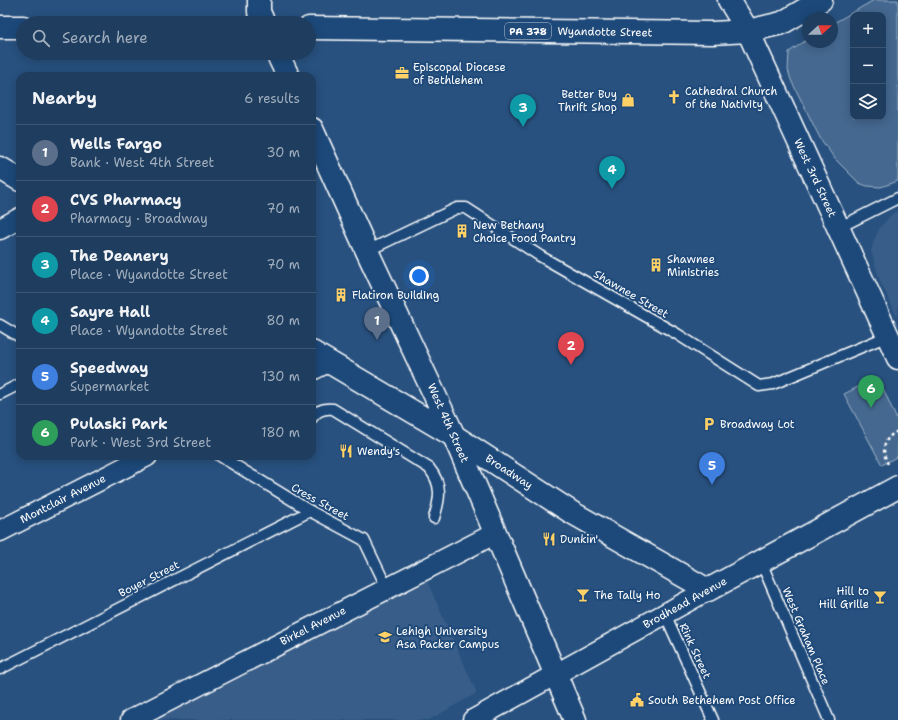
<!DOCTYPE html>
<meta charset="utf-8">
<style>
body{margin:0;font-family:"Shantell Sans",sans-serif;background:#264465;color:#f1f3f6}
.controls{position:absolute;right:12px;top:12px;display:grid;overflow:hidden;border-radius:8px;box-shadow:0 2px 10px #0003}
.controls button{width:36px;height:36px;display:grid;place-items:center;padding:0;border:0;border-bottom:1px solid #3c5674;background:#1e3d5f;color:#f1f3f6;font:20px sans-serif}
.compass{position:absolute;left:802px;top:12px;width:36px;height:36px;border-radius:50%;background:#1e3d5f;box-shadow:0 2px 10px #0003;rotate:69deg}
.you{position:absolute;left:419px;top:276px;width:14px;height:14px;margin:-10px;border:3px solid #fff;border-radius:50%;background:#1a73e8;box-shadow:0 0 0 6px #1a73e833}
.badge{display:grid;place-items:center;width:26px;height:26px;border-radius:50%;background:#d6ab8b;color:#fff;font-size:13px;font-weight:700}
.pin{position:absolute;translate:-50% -33px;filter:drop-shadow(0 1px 2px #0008)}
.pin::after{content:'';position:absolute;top:21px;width:14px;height:12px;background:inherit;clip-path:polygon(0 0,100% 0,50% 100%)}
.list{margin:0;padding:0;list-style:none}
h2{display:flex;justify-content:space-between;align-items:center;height:52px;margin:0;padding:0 16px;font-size:17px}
h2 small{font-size:13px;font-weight:400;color:#a1aebd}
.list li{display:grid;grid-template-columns:26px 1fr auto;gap:12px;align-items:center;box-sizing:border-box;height:56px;padding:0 16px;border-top:1px solid #3c5674}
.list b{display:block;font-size:15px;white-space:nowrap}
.list p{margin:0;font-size:13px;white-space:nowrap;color:#a1aebd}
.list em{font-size:13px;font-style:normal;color:#a1aebd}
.icon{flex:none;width:22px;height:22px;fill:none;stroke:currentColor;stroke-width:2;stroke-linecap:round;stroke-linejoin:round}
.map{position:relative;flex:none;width:898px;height:720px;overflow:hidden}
.search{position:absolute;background:#1e3d5f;box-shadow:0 2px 10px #0003;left:16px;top:16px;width:300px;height:44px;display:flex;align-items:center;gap:10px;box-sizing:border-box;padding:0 14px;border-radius:22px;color:#a1aebd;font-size:15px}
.panel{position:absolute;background:#1e3d5f;box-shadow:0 2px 10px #0003;left:16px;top:72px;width:300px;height:388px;border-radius:12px}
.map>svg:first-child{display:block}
</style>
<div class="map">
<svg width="898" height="720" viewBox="0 0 898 720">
<rect width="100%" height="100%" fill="#28517f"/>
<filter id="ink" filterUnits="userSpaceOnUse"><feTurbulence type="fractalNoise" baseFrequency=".025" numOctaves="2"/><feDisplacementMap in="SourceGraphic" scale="8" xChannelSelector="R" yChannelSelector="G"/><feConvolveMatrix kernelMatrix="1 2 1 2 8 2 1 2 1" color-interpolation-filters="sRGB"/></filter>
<g filter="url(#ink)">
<!-- built -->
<g fill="#375d88">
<path d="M 898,210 L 898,319 L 880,281 L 871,251 L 874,240 L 880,227 L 891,215 Z"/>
<path d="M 427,581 L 477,693 L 429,720 L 155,720 Z"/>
</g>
<!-- green -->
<g fill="#446890" stroke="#a2b4c8" fill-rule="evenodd">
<path d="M 874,0 L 898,0 L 898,181 L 881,187 L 867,186 L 859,183 L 835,159 L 820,138 L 791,80 L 788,70 L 789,52 L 808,39 L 808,42 L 832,42 L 832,24 ZM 853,15 L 883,15 L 883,117 L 853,117 Z"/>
<path d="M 878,377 L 898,422 L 898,456 L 882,465 L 844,394 Z"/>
</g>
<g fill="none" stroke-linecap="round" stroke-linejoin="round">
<!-- lane casing -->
<g stroke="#fff" stroke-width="13">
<g id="lane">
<path d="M 838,228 L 898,198"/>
<path d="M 367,251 L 457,208 L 466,208 L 540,256 L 677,334 L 759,386 L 773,384 L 888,336"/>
<path d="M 0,325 L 20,337"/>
<path d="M 0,394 L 20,384"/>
<path d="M 312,418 C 317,410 324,408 333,409 L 429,468 C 443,485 440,499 434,518"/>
<path d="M 220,456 L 310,511 L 364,540 L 387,588"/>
<path d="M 761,562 L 829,720"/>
<path d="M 665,614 L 713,720"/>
<path d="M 0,669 L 310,511"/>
</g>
</g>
<!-- street casing -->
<g stroke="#fff" stroke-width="23">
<g id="street">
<path d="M 0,229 L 20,218"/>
<path d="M 312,370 L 328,362"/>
<path d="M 0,531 L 147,456"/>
<path d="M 131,720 L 496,533"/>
<path d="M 473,720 L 708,590"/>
</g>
</g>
<!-- secondary casing -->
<g stroke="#fff" stroke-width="25">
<g id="secondary">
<path d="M 259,0 L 259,12 L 264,23"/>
<path d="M 729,0 L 748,31"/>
<path d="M 277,53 L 288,76"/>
<path d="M 312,129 L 367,251 L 454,436 L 575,720"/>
<path d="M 0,168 L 20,180"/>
<path d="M 312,352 L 454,436 L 571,512 L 708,590 L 898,487"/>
</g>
</g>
<!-- primary casing -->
<g stroke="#fff" stroke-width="25">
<g id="primary">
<path d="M 0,27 L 23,27"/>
<path d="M 309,28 L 712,33 L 748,31 L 782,23 L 821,0"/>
<path d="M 748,31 L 898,358"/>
</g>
</g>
<!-- path -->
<path stroke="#fff" stroke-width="2.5" stroke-dasharray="3 3" stroke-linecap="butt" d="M 888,464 C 881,450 883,438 898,431"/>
<!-- lane -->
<use href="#lane" stroke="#1f4a7a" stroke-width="10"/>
<!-- street -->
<use href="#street" stroke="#1f4a7a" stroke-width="20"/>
<!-- secondary -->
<use href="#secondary" stroke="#1f4a7a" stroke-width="22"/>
<!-- primary -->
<use href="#primary" stroke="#1f4a7a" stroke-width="22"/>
</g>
</g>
<!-- icons -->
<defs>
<g id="office-bare" transform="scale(1.08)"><path d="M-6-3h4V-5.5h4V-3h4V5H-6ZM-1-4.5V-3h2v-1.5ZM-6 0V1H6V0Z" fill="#ffd166" stroke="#1f4a7a" stroke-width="2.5" paint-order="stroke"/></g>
<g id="church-bare" transform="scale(1.08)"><path d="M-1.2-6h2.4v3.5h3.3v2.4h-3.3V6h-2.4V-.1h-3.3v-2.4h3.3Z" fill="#ffd166" stroke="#1f4a7a" stroke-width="2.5" paint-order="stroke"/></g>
<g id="shop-bare" transform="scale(1.08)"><path d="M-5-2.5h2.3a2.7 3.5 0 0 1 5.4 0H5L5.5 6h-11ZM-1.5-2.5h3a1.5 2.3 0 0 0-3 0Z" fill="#ffd166" stroke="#1f4a7a" stroke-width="2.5" paint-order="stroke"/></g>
<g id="building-bare" transform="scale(1.08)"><path d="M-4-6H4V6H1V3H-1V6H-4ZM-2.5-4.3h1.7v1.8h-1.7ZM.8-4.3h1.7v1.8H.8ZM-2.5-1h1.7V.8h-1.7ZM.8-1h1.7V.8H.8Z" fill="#ffd166" stroke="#1f4a7a" stroke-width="2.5" paint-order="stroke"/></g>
<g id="parking-bare" transform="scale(1.08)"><path d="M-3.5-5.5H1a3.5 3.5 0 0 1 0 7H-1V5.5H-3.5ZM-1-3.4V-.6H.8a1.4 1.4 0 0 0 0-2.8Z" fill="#ffd166" stroke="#1f4a7a" stroke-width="2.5" paint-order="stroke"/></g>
<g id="restaurant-bare" transform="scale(1.08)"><path d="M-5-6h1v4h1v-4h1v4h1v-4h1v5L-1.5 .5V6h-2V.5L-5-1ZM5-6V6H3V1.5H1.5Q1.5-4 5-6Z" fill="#ffd166" stroke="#1f4a7a" stroke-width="2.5" paint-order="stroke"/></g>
<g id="bar-bare" transform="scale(1.08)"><path d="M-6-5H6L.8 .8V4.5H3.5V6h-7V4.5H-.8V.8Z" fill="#ffd166" stroke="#1f4a7a" stroke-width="2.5" paint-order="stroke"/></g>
<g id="university-bare" transform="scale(1.08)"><path d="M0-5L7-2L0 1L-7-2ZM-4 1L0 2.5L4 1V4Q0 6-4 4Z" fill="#ffd166" stroke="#1f4a7a" stroke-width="2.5" paint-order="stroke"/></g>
<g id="civic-bare" transform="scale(1.08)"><path d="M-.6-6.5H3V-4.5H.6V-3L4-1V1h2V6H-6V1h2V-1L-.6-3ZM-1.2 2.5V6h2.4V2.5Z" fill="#ffd166" stroke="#1f4a7a" stroke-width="2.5" paint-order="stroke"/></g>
</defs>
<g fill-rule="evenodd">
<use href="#office-bare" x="402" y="73"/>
<use href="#church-bare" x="674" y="97"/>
<use href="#shop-bare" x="628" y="100"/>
<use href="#building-bare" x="462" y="231"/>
<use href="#building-bare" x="656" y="265"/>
<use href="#building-bare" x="341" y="295"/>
<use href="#parking-bare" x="709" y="424"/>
<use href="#restaurant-bare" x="346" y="451"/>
<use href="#restaurant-bare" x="549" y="539"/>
<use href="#bar-bare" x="583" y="595"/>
<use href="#bar-bare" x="880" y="597"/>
<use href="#university-bare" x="385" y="637"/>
<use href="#civic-bare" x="637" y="700"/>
</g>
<g text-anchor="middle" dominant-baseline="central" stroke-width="4" stroke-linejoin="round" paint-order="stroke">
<!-- shield labels -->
<rect fill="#1f4a7a" stroke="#bcc9d7" stroke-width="1" x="505" y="23" width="46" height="16" rx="3"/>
<g font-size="10" font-weight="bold" fill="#fff">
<text x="528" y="31">PA 378</text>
</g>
<!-- street labels -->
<g font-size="11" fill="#fff" stroke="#1f4a7a">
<text transform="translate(605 32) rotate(1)">Wyandotte Street</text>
<text transform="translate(815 178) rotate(65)">West 3rd Street</text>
<text transform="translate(631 294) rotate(30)">Shawnee Street</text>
<text transform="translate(448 423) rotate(66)">West 4th Street</text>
<text transform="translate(509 472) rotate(33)">Broadway</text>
<text transform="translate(63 499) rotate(-27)">Montclair Avenue</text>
<text transform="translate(320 502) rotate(29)">Cress Street</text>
<text transform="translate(149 579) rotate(-27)">Boyer Street</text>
<text transform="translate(685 603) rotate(-29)">Brodhead Avenue</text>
<text transform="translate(313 626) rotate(-27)">Birkel Avenue</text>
<text transform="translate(806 636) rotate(67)">West Graham Place</text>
<text transform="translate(695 651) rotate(65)">Rink Street</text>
</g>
<!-- poi labels -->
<g font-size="11" fill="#fff" stroke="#1f4a7a" text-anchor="start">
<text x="413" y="67">Episcopal Diocese<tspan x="413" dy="13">of Bethlehem</tspan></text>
<text x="685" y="91">Cathedral Church<tspan x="685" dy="13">of the Nativity</tspan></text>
<text x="617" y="94" text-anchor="end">Better Buy<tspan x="617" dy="13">Thrift Shop</tspan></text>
<text x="473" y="225">New Bethany<tspan x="473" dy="13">Choice Food Pantry</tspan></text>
<text x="667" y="259">Shawnee<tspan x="667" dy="13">Ministries</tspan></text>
<text x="352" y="295">Flatiron Building</text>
<text x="720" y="424">Broadway Lot</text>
<text x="357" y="451">Wendy's</text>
<text x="560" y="539">Dunkin'</text>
<text x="869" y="591" text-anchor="end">Hill to<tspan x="869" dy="13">Hill Grille</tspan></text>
<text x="594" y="595">The Tally Ho</text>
<text x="396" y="631">Lehigh University<tspan x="396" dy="13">Asa Packer Campus</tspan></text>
<text x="648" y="700">South Bethehem Post Office</text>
</g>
</g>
</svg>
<div class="controls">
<button>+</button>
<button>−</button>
<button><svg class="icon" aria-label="layers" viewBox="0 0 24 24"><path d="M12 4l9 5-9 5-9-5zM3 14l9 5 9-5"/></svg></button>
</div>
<svg class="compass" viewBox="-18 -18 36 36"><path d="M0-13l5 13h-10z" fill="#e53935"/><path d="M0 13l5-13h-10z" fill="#a1aebd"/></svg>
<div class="you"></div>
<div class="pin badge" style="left:377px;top:340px;background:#5c6f8a">1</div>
<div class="pin badge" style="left:571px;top:365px;background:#e0444e">2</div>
<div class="pin badge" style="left:523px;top:127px;background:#0f9aa8">3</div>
<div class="pin badge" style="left:612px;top:189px;background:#0f9aa8">4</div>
<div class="pin badge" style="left:712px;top:485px;background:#3f7fe0">5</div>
<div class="pin badge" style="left:871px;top:408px;background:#2e9e5b">6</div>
<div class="search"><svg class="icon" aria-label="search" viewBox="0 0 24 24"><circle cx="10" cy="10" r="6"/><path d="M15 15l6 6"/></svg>Search here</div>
<section class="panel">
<h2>Nearby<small>6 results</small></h2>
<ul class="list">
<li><span class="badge" style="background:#5c6f8a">1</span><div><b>Wells Fargo</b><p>Bank · West 4th Street</p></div><em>30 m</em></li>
<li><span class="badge" style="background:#e0444e">2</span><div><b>CVS Pharmacy</b><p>Pharmacy · Broadway</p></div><em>70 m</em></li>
<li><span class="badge" style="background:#0f9aa8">3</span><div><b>The Deanery</b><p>Place · Wyandotte Street</p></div><em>70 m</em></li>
<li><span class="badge" style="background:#0f9aa8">4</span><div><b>Sayre Hall</b><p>Place · Wyandotte Street</p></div><em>80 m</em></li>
<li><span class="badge" style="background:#3f7fe0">5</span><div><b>Speedway</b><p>Supermarket</p></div><em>130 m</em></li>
<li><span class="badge" style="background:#2e9e5b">6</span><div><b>Pulaski Park</b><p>Park · West 3rd Street</p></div><em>180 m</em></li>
</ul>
</section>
</div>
